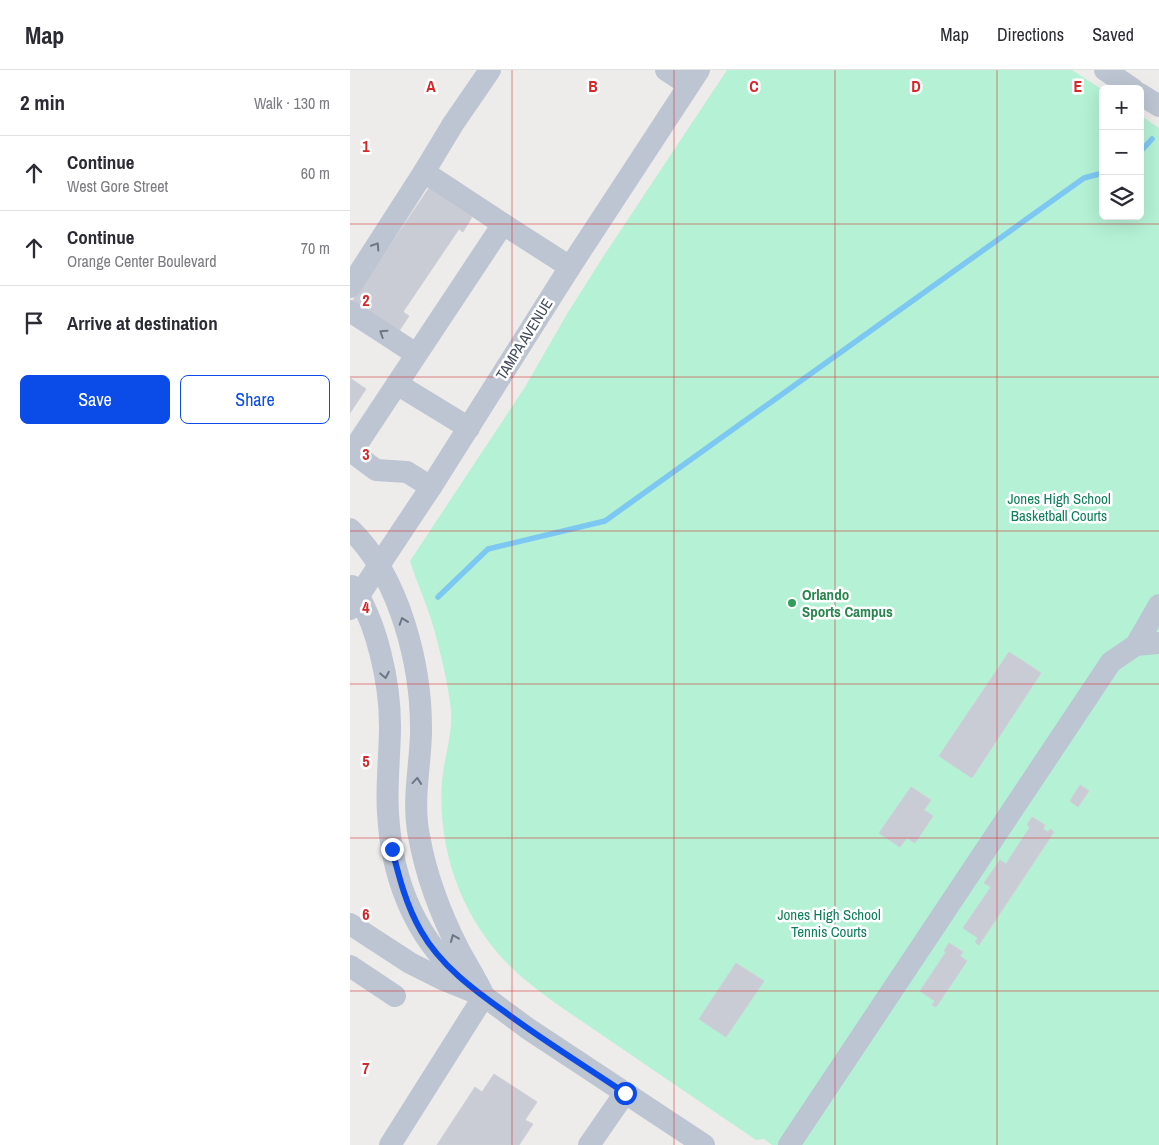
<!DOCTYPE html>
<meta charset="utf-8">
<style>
body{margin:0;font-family:"Archivo Narrow",sans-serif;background:#f7f7f7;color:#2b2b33}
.controls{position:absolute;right:15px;top:15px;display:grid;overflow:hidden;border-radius:8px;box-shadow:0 5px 20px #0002}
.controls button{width:45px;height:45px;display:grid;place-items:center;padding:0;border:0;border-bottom:1px solid #e1e1e2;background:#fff;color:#2b2b33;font:25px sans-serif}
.stop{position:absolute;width:15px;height:15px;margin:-11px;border:4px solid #0b4be8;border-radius:50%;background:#fff}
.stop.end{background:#0b4be8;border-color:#fff;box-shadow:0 1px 5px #0008}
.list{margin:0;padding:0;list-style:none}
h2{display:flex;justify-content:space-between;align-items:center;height:65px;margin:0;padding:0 20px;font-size:21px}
h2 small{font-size:16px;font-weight:400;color:#7c7c81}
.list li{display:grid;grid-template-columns:32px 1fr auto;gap:15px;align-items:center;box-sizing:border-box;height:75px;padding:0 20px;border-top:1px solid #e1e1e2}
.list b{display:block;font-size:19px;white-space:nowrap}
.list p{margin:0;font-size:16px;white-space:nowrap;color:#7c7c81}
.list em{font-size:16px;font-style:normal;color:#7c7c81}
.actions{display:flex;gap:10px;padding:15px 20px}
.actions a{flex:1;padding:11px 0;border:1px solid #0b4be8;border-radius:8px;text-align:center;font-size:18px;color:#0b4be8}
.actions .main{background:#0b4be8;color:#fff}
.icon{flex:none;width:28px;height:28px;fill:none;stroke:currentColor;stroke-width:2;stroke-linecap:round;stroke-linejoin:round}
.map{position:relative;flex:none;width:809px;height:1075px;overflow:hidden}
header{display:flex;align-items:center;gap:30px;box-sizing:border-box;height:70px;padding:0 25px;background:#fff;border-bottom:1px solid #e1e1e2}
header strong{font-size:24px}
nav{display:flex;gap:28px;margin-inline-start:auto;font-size:18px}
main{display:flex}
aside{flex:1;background:#fff}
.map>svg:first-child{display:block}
</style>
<header>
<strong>Map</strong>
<nav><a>Map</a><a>Directions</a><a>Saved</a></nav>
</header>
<main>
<aside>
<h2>2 min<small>Walk · 130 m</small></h2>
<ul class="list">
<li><svg class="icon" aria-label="ahead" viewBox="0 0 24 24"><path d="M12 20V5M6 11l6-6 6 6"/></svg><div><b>Continue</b><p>West Gore Street</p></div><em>60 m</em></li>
<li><svg class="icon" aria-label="ahead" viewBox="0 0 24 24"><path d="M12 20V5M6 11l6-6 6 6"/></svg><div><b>Continue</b><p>Orange Center Boulevard</p></div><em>70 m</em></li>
<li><svg class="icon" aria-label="arrive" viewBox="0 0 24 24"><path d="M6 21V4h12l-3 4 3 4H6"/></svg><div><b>Arrive at destination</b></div></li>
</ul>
<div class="actions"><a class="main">Save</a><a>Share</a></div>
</aside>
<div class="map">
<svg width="809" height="1075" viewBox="0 0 809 1075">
<rect width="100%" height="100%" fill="#eeebeb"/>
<!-- park -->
<path fill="#b4f1d5" d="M 377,0 L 722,0 L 753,20 L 753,146 L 790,146 L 790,45 L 809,58 L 809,1075 L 422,1075 L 414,1069 L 406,1070 L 208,935 C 192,923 175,911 161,897 C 112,849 87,780 92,711 C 94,688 103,664 101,640 C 98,613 91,585 84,559 C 78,536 67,514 60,491 L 175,317 L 217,244 L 253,187 Z"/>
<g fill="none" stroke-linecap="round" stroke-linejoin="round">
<!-- stream -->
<g stroke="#7dc8f2" stroke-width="5.5">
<path d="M 790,82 L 802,69"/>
<path d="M 88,527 L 138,479 L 255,451 L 734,108 L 753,103"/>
</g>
</g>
<!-- building -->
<g fill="#c9ccd4" stroke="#ced0d8">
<path d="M 79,118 L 122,147 L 113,162 L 109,159 L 53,242 L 59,246 L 49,261 L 3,230 Z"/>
<path d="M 0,308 L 16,319 L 0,343 Z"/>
<path d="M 659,582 L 691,603 L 622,708 L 589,686 Z"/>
<path d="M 730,715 L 739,721 L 728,737 L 720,731 Z"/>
<path d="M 561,717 L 581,730 L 574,740 L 583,746 L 565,773 L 557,768 L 550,777 L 529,763 Z"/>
<path d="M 682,747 L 695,755 L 693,759 L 698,762 L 700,759 L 704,762 L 629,875 L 625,872 L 628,868 L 613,858 L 641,817 L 634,813 L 650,790 L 656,794 L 680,757 L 677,755 Z"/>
<path d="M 599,873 L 613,882 L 610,886 L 617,891 L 586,937 L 582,935 L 585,931 L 570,921 L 596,882 L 594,881 Z"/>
<path d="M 386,893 L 414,911 L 376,967 L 349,949 Z"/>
<path d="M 144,1004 L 187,1032 L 175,1050 L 183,1054 L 169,1075 L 87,1075 L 125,1017 L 132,1022 Z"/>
</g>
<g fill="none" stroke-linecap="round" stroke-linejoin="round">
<!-- minor -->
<g stroke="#bdc5d2" stroke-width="22">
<path d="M 316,0 L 339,15"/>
<path d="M 755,0 L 783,19"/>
<path d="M 790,24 L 809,36"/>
<path d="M 74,102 L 103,54 L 140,0"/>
<path d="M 0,217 L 74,102 L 153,154"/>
<path d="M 0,241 L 66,284"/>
<path d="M 47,314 L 119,358"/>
<path d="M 0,382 L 2,382 L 153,154 L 220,197"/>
<path d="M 2,382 L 26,400 L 57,402 L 81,417"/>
<path d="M 0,459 C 50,507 72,596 71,664 C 70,698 62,732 69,766 C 76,805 91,845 109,880 C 117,895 127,910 134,926"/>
<path d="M 2,516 C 27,551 40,613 40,656 C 40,685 36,714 38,743 C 42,814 67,873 123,918"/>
<path d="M 0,539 L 81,417 L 220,197 L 349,0"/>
<path d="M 786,575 L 809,535"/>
<path d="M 0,854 L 60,893 L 92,909 L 134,926 L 177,958 L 354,1075"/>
<path d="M 0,896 L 45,926"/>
<path d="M 40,1075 L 134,926"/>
<path d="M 239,1075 L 275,1023"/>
<path d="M 439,1075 L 761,592 L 786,575 L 809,573"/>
</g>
</g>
<!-- one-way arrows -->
<defs><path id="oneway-chevron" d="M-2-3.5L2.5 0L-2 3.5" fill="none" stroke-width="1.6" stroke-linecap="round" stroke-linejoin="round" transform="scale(1.25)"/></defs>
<g stroke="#6d7684">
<use href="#oneway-chevron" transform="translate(26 176) rotate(-57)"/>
<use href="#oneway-chevron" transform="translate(33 263) rotate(-147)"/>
<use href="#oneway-chevron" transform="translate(53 551) rotate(-109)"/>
<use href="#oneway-chevron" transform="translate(35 605) rotate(79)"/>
<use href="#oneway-chevron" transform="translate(67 711) rotate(-85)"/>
<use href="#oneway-chevron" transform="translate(104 868) rotate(-113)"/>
</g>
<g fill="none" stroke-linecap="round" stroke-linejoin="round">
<!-- route -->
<path stroke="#0b4be8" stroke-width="6" d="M 42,779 C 49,807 56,835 71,861 C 90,895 124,920 155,942 C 194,971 235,996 275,1023"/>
</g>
<!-- grid -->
<path fill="none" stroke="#d62828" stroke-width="1" stroke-opacity="0.55" d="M 162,0 L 162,1075M 324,0 L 324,1075M 485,0 L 485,1075M 647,0 L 647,1075M 0,154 L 809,154M 0,307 L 809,307M 0,461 L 809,461M 0,614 L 809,614M 0,768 L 809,768M 0,921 L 809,921"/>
<!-- markers -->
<circle fill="#2e9e5b" stroke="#fff" stroke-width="2" cx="442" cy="533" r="5"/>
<g text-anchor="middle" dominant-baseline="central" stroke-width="5" stroke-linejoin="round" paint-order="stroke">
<!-- street labels -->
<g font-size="15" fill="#424b5a" stroke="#fff">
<text transform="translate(174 269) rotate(-58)">TAMPA AVENUE</text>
</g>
<!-- park labels -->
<g font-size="15" fill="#0f7f58" stroke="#fff">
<text x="709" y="428">Jones High School<tspan x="709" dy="17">Basketball Courts</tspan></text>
<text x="479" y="844">Jones High School<tspan x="479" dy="17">Tennis Courts</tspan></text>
</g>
<!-- leisure labels -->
<g font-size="15" font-weight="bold" fill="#27864d" stroke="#fff" text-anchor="start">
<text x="452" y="524">Orlando<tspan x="452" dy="17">Sports Campus</tspan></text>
</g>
</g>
<g font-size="16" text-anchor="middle" font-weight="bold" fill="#d62828" stroke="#fff" stroke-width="5" stroke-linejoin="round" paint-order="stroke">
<text x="81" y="22">A</text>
<text x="243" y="22">B</text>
<text x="404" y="22">C</text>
<text x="566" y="22">D</text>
<text x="728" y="22">E</text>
<text x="16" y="82">1</text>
<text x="16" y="236">2</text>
<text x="16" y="390">3</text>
<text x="16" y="543">4</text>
<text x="16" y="697">5</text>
<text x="16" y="850">6</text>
<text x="16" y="1004">7</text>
</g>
</svg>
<div class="controls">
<button>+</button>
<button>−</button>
<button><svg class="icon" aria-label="layers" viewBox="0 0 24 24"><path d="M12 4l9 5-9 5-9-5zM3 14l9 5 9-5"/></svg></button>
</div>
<div class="stop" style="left:275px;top:1023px"></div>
<div class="stop end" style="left:42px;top:779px"></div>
</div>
</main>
